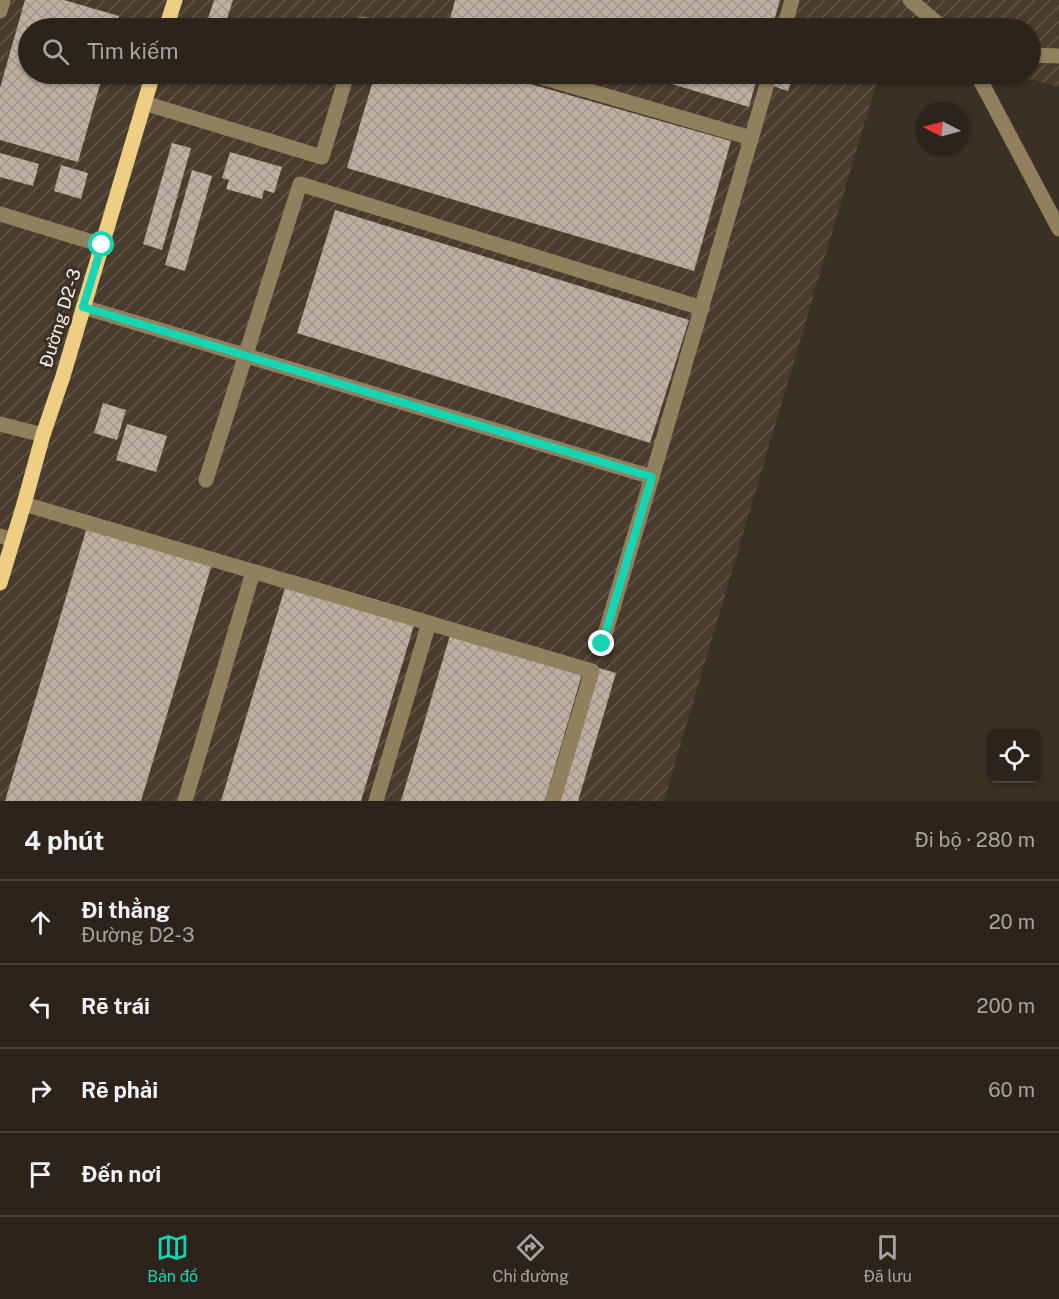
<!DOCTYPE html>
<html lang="vi">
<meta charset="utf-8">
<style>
body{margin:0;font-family:"Public Sans",sans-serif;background:#383028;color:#f1f3f6}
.controls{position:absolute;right:18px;bottom:18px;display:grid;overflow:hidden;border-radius:9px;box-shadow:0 2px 4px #0004}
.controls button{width:54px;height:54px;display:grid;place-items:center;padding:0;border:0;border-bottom:2px solid #48413a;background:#2c241b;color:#f1f3f6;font:30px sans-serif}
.compass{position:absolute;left:915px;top:102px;width:54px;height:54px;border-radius:50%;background:#2c241b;box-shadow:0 2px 4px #0004;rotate:276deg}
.stop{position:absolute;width:18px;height:18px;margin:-14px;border:4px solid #16d5b3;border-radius:50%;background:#fff}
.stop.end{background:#16d5b3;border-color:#fff;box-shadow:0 2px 6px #0008}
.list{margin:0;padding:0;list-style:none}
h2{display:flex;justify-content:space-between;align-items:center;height:78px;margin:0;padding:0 24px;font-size:26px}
h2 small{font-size:20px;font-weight:400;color:#a6a4a3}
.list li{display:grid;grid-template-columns:39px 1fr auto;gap:18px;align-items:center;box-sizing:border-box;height:84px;padding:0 24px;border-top:2px solid #48413a}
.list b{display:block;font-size:22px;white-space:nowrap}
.list p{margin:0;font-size:20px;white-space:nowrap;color:#a6a4a3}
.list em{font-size:20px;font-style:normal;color:#a6a4a3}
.icon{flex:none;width:33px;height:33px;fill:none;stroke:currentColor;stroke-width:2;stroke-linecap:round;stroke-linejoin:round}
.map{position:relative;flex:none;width:1059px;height:801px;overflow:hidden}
.search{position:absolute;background:#2c241b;box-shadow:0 2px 4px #0004;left:18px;right:18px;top:18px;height:66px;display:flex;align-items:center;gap:15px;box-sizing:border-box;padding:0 21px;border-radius:33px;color:#a6a4a3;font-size:22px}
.sheet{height:414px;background:#2c241b}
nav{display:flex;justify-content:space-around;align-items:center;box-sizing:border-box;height:84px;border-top:2px solid #48413a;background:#2c241b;font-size:16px;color:#a6a4a3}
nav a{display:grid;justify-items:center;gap:3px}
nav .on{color:#16d5b3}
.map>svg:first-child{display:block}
</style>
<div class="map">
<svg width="1059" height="801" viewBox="0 0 1059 801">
<defs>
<pattern id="industrial-furrows" width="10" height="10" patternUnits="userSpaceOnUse" patternTransform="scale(1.5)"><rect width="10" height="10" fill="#493b2d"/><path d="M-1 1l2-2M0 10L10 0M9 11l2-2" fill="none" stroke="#64584b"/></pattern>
<pattern id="building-cross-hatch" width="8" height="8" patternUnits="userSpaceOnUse" patternTransform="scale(1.5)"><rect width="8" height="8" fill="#bdafa1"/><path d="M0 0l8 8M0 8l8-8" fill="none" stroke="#a0958a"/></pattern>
</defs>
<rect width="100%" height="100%" fill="#3a3024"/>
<!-- industrial -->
<path fill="url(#industrial-furrows)" d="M 0,0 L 1059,0 L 1059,87 L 1012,74 L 1030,74 L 1030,28 L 28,28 L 28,74 L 879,74 L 664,801 L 0,801 Z"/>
<!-- building -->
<g fill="url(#building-cross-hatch)">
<path d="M 25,0 L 64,0 L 119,16 L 116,28 L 28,28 L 28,74 L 103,74 L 78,162 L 0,140 L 0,88 Z"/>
<path d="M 214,0 L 233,0 L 224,28 L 205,28 Z"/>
<path d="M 455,0 L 780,0 L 772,28 L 482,28 L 450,19 Z"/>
<path d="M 375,74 L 495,74 L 731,141 L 694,271 L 347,168 Z"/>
<path d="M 638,74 L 758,74 L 749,107 Z"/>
<path d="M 773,74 L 794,74 L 788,91 L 770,85 Z"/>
<path d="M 172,143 L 191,148 L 162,250 L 143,244 Z"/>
<path d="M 230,152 L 282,167 L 274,193 L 264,190 L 262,199 L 226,189 L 229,180 L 222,178 Z"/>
<path d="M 0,153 L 39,164 L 33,186 L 0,177 Z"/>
<path d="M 61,165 L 88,173 L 81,199 L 54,191 Z"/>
<path d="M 192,170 L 212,176 L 185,271 L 165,265 Z"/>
<path d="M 335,210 L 689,320 L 650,443 L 297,333 Z"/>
<path d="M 103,403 L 126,410 L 117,440 L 94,433 Z"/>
<path d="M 127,424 L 167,436 L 156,472 L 116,460 Z"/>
<path d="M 90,517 L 215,554 L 141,801 L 5,801 Z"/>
<path d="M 289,574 L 418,612 L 361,801 L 221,801 Z"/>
<path d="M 453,625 L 585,664 L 545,801 L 401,801 Z"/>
<path d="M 592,666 L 616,673 L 578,801 L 552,801 Z"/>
</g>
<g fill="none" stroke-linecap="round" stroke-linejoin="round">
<!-- minor -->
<g stroke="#90805d" stroke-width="15">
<path d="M 910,0 L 943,28"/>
<path d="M 0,11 L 3,0"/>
<path d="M 361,28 L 363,24 L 378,28"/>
<path d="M 784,28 L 792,0"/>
<path d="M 1030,55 L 1059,56"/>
<path d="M 531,74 L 751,138"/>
<path d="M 977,74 L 1059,229"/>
<path d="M 144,103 L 322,157 L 347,74"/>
<path d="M 0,214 L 102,245"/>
<path d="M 83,307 L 652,477 L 602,644"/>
<path d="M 0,424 L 43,435"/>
<path d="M 652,477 L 770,74"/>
<path d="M 206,480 L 300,184 L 702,308"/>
<path d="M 24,504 L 592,671 L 553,801"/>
<path d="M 0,536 L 13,540"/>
<path d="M 185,801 L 253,572"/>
<path d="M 376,801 L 429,623"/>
</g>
<!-- major -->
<g stroke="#eece82" stroke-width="15">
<path d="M 166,28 L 175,0"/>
<path d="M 0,583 L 24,504 L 43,435 L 63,376 L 153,74"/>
</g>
</g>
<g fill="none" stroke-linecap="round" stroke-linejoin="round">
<!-- route -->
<path stroke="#16d5b3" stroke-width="8" d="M 102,245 L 83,307 L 652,477 L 602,644"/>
</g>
<g text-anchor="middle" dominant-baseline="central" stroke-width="6" stroke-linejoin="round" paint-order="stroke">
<!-- street labels -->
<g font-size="18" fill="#f7f0e8" stroke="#3a3024">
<text transform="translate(60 318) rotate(-73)">Đường D2-3</text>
</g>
</g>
</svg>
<div class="controls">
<button><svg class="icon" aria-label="locate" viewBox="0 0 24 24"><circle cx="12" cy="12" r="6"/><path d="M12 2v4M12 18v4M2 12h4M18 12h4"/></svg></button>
</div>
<svg class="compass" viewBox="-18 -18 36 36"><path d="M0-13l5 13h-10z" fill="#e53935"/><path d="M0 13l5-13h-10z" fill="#a6a4a3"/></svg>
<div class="stop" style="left:102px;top:245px"></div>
<div class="stop end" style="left:602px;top:644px"></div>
<div class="search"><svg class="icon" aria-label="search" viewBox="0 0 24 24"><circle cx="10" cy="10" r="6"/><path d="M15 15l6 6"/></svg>Tìm kiếm</div>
</div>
<section class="sheet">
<h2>4 phút<small>Đi bộ · 280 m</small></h2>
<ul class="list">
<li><svg class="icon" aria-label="ahead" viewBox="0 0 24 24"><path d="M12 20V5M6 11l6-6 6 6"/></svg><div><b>Đi thẳng</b><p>Đường D2-3</p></div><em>20 m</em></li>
<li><svg class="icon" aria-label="left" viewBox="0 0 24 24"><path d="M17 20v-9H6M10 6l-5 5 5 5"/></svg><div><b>Rẽ trái</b></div><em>200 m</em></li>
<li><svg class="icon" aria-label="right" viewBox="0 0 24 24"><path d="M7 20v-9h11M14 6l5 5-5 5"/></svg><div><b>Rẽ phải</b></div><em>60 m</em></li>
<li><svg class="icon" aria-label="arrive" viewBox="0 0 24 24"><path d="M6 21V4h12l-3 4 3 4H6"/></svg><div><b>Đến nơi</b></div></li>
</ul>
</section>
<nav>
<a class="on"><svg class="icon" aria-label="map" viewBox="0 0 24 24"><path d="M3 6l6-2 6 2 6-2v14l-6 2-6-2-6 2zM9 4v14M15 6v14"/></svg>Bản đồ</a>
<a><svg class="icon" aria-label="directions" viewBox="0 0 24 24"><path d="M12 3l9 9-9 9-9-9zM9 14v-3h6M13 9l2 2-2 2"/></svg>Chỉ đường</a>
<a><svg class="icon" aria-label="saved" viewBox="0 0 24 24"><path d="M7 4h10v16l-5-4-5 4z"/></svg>Đã lưu</a>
</nav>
